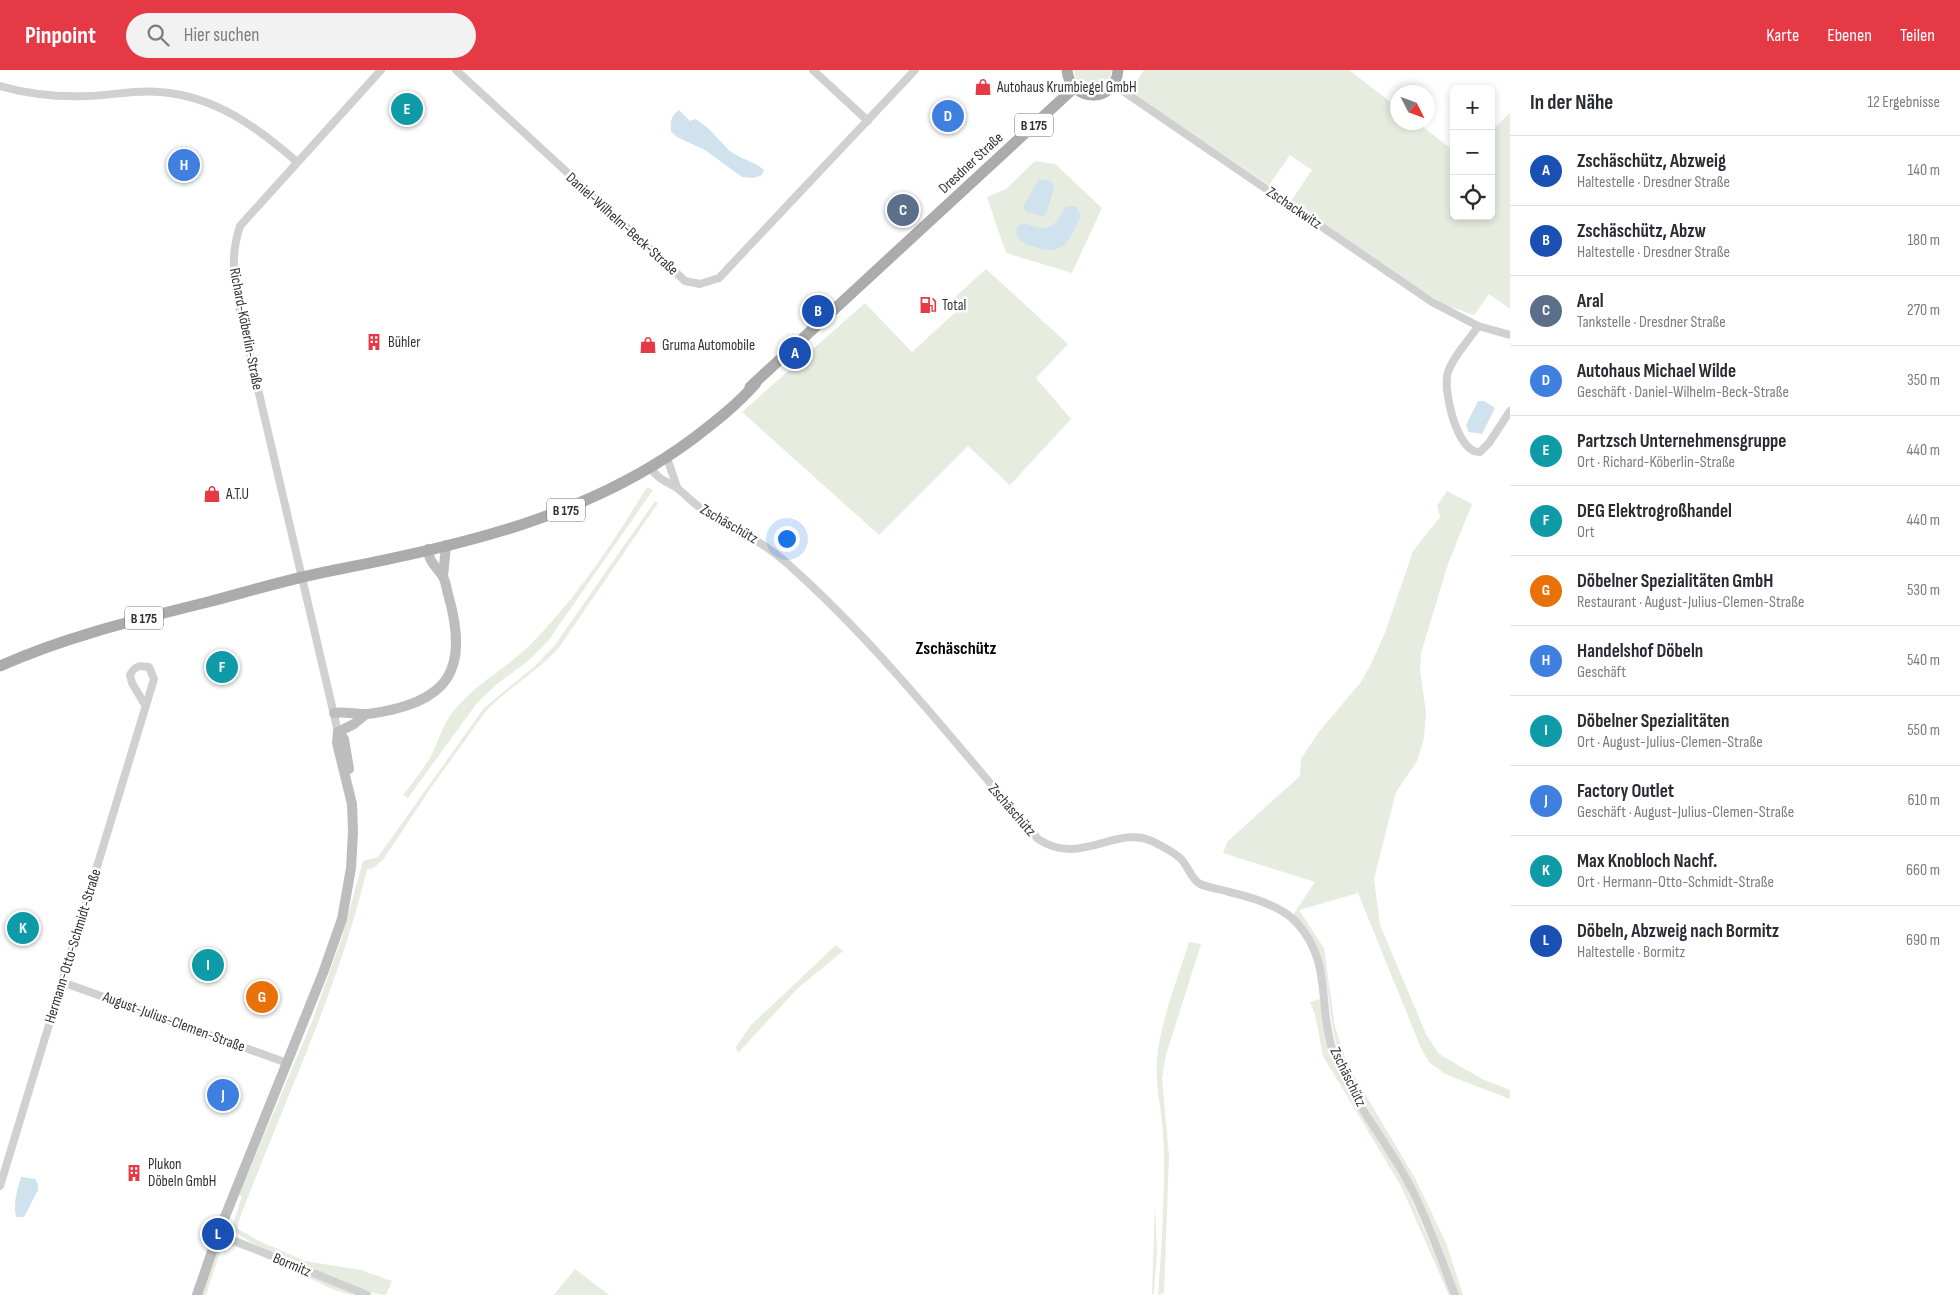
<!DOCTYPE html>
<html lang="de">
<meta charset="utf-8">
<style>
body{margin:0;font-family:"Sofia Sans Condensed",sans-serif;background:#f2f2f3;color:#2b2b33}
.controls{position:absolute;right:15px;top:15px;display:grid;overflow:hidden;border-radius:8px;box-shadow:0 2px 8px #0003}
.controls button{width:45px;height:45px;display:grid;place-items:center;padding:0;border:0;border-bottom:1px solid #e1e1e2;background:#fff;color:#2b2b33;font:25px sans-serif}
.compass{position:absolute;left:1390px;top:15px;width:45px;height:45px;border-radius:50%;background:#fff;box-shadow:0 2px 8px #0003;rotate:132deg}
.you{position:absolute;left:786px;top:468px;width:18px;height:18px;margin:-12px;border:4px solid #fff;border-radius:50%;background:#1a73e8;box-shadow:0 0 0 8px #1a73e833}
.badge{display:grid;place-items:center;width:32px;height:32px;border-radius:50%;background:#e63946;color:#fff;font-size:16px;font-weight:700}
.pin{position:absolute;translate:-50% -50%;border:2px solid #fff;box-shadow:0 1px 5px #0006}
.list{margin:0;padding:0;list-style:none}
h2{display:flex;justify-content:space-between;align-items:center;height:65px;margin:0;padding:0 20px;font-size:21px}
h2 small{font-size:16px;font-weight:400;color:#7c7c81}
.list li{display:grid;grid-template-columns:32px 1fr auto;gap:15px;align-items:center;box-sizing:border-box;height:70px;padding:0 20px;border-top:1px solid #e1e1e2}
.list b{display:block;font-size:19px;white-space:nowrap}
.list p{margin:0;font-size:16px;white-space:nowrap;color:#7c7c81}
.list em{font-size:16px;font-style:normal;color:#7c7c81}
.icon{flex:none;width:28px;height:28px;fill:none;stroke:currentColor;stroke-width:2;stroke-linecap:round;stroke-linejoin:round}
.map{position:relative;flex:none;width:1510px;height:1225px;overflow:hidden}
header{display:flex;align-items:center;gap:30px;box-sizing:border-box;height:70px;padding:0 25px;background:#e63946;color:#fff}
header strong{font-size:24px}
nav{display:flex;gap:28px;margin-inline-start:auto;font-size:18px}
.search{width:350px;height:45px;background:#f2f2f3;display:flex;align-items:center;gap:12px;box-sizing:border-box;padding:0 18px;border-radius:28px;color:#7c7c81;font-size:19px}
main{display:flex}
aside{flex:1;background:#fff}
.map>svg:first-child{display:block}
</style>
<header>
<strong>Pinpoint</strong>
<div class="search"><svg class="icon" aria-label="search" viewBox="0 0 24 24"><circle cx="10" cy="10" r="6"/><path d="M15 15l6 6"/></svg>Hier suchen</div>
<nav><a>Karte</a><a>Ebenen</a><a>Teilen</a></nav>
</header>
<main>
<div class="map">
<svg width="1510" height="1225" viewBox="0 0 1510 1225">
<rect width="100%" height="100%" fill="#fff"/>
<!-- green -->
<g fill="#e6ecdf">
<path d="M 1074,0 L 1112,0 L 1109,13 C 1095,24 1075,20 1074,0 Z"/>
<path d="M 1144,0 L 1349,0 L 1397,37 L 1398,52 L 1418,53 L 1454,81 L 1454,146 L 1491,146 L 1491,61 L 1510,43 L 1510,239 L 1489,224 L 1474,245 L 1445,235 L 1417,217 L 1291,131 L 1312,100 L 1290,85 L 1269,115 L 1130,22 Z"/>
<path d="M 1035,91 L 1055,94 L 1102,138 L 1072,203 L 1006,183 L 987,127 L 1006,119 Z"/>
<path d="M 986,199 L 1068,274 L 1036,308 L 1071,349 L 1010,415 L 968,376 L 879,465 L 742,342 L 865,233 L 912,282 L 960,238 L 953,229 Z"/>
<path d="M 647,417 L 653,420 L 548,571 L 528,591 L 497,614 L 477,633 L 408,728 L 403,725 C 413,712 424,699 432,684 C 439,671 442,656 452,643 C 473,615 504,600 529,576 C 575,530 614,472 647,417 Z"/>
<path d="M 1447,421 L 1472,434 L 1448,494 L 1421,583 L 1420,599 L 1426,643 L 1424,668 L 1417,691 L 1396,722 L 1374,809 L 1380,855 L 1426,964 L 1439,984 L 1482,1009 L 1510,1020 L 1510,1029 L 1445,1004 L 1429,992 L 1421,978 L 1358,823 L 1299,840 L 1324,878 L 1335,957 L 1347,994 L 1415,1108 L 1446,1173 L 1463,1225 L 1458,1225 L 1410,1111 L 1344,998 C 1321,945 1339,887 1293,845 L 1315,812 L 1223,783 L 1227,772 L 1300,706 L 1301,689 L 1318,663 L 1361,612 L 1372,592 L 1385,563 L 1413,481 L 1440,447 L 1437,436 Z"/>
<path d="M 655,431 L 658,433 L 558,579 C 536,602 508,618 486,641 L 430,719 L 383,790 L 373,798 L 367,799 C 338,922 282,1035 238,1153 L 238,1159 L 259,1171 L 305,1191 L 361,1200 L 392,1211 L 386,1225 C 364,1225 242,1175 232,1158 L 242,1126 L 239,1125 L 313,949 L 342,867 L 363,791 L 378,787 L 484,638 L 535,596 L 555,575 Z"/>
<path d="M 1189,872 L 1201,874 L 1166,985 L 1162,1008 L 1169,1087 L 1164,1223 L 1158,1225 C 1162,1171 1166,1115 1163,1061 C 1161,1037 1155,1013 1157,989 C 1160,953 1178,907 1189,872 Z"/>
<path d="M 836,875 L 843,881 L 797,919 L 738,983 L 736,977 L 751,955 Z"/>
<path d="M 1320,929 L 1329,981 L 1405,1114 L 1452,1225 L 1449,1225 L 1401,1116 L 1323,986 L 1315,944 L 1310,932 Z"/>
<path d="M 1155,1134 L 1157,1181 L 1154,1223 L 1152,1225 Z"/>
<path d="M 227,1173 L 257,1183 L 357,1225 C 344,1225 332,1219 320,1213 C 292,1201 260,1181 230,1176 L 220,1182 L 206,1225 L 202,1225 L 218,1179 L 222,1174 Z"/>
<path d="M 575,1199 L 609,1225 L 554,1225 Z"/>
</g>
<!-- water -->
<g fill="#cfe2ee">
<path d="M 679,40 L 690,51 L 695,49 C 709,56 718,70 730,81 C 740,89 754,91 764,100 L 762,105 L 754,108 L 742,107 L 705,80 L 677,67 L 671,61 C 670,51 671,46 679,40 Z"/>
<path d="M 1039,109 L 1051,111 L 1054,118 L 1046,144 L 1043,146 L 1027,142 L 1023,137 Z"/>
<path d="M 1070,136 L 1076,137 L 1081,145 C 1071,166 1066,187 1038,178 C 1028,175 1022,173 1016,165 L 1017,156 L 1024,153 C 1049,162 1053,160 1065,137 Z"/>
<path d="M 1478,331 L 1484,331 L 1495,338 L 1482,364 L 1469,362 L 1466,355 Z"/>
<path d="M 21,1107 L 35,1109 L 38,1114 L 38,1120 L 24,1147 L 16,1147 C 13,1134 17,1120 21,1107 Z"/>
</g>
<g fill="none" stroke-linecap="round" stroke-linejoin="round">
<!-- street -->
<g stroke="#d0d0d0" stroke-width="8">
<path d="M 456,0 L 685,211 L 700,214 L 719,208 L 915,0"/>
<path d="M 813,0 L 868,51"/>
<path d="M 1114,15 L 1432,232 L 1478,256 L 1510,265"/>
<path d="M 0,16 C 28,24 58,27 87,26 C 111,26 136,19 160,22 C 215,26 257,57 297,92"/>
<path d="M 1478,256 C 1469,271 1454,284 1448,302 C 1442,318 1457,384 1480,382 L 1489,373 L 1510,341"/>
<path d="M 667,388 L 677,417"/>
<path d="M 651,398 C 657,409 668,412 677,418 C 687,426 695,435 706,442 C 735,459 764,472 789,495 C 881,577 957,676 1038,769 C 1081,798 1117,753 1154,772 C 1163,777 1176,783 1182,790 C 1188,797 1192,810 1200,814 C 1209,818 1220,819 1229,822 C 1251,827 1282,836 1297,853 C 1332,892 1318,933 1332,978 C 1347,1023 1384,1068 1407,1110 C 1425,1143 1441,1189 1455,1225"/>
<path d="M 338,662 L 240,242 C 235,208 229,190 240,156 L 381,0"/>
<path d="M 62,912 L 287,993"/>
<path d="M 0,1116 L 154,609 L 149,597 C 139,595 135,596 130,605 L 132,613 L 145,635"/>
<path d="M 218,1164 L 367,1225"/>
</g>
<!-- secondary -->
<g stroke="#bdbdbd" stroke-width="10">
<path d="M 443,507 L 446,475"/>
<path d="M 334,643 C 345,641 357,645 368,644 C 449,633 470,601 448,524 C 446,518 446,510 442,505 C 436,497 428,490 428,479"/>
<path d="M 338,662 L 344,669 L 349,699"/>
<path d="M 338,662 L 354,654 L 366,644"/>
<path d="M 197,1225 L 218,1164 L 323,903 L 342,849 L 351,798 L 353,762 L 352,734 L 337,673 L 338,662"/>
</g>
<!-- primary -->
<g stroke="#ababab" stroke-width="11">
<path d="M 1067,0 C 1070,33 1116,34 1118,0"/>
<path d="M 750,317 L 1074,18"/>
<path d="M 0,596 C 67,566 136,550 208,532 C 250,521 292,508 335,500 C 461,476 590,446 694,368 C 716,351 738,334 756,313"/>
</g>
</g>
<!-- icons -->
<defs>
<g id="shop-bare" transform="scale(1.35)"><path d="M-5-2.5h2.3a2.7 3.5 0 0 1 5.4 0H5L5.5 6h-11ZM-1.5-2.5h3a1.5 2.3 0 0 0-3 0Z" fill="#e63946" stroke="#fff" stroke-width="2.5" paint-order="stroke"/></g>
<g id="fuel-bare" transform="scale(1.35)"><path d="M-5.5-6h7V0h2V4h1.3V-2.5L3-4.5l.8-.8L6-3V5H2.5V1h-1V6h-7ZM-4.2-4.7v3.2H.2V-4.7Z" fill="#e63946" stroke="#fff" stroke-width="2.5" paint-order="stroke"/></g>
<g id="building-bare" transform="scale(1.35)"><path d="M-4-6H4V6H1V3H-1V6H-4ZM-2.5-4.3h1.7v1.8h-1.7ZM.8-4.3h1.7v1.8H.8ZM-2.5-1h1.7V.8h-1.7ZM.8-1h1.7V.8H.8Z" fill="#e63946" stroke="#fff" stroke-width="2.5" paint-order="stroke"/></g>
</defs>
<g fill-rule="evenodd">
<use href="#shop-bare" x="983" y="17"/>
<use href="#fuel-bare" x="928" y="235"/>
<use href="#building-bare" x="374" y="272"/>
<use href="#shop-bare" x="648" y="275"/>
<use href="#shop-bare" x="212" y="424"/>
<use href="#building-bare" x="134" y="1103"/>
</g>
<g text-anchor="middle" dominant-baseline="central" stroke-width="5" stroke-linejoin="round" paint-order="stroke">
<!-- shield labels -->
<g fill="#fff" stroke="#707070" stroke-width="1">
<rect x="1015" y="43.5" width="38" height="23" rx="4"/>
<rect x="547" y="428.5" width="38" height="23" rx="4"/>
<rect x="125" y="536.5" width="38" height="23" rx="4"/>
</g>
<g font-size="14" font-weight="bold" fill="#333">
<text x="1034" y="55">B 175</text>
<text x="566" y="440">B 175</text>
<text x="144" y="548">B 175</text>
</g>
<!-- poi labels -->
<g font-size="15" fill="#333" stroke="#fff" text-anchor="start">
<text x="997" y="17">Autohaus Krumbiegel GmbH</text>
<text x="942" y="235">Total</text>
<text x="388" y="272">Bühler</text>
<text x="662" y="275">Gruma Automobile</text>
<text x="226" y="424">A.T.U</text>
<text x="148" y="1094">Plukon<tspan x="148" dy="17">Döbeln GmbH</tspan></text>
</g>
<!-- street labels -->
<g font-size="15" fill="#333" stroke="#fff">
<text transform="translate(971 93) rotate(-43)">Dresdner Straße</text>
<text transform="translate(1294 138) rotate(34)">Zschackwitz</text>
<text transform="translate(622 154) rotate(42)">Daniel-Wilhelm-Beck-Straße</text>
<text transform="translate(246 259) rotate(79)">Richard-Köberlin-Straße</text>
<text transform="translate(729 454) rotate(30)">Zschäschütz</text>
<text transform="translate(1012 740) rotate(49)">Zschäschütz</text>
<text transform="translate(73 876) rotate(-73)">Hermann-Otto-Schmidt-Straße</text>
<text transform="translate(174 952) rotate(20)">August-Julius-Clemen-Straße</text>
<text transform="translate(1348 1007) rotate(64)">Zschäschütz</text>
<text transform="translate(292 1195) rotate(23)">Bormitz</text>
</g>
<!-- quarter labels -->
<g font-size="18" font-weight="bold" fill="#000" stroke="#fff">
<text x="956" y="578">Zschäschütz</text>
</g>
</g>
</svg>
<div class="controls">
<button>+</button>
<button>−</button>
<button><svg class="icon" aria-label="locate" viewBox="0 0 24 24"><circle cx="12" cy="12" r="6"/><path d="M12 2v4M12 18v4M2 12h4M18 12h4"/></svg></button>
</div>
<svg class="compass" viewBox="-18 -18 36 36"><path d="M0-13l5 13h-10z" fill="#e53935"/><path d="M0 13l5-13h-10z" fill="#7c7c81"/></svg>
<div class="you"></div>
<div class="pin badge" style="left:795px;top:283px;background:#1a4fb4">A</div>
<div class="pin badge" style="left:818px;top:241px;background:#1a4fb4">B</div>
<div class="pin badge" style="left:903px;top:140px;background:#5c6f8a">C</div>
<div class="pin badge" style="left:948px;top:46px;background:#3f7fe0">D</div>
<div class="pin badge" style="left:407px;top:39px;background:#0f9aa8">E</div>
<div class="pin badge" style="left:222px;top:597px;background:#0f9aa8">F</div>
<div class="pin badge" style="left:262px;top:927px;background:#e8710a">G</div>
<div class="pin badge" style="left:184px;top:95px;background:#3f7fe0">H</div>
<div class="pin badge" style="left:208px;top:895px;background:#0f9aa8">I</div>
<div class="pin badge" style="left:223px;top:1025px;background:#3f7fe0">J</div>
<div class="pin badge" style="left:23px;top:858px;background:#0f9aa8">K</div>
<div class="pin badge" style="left:218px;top:1164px;background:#1a4fb4">L</div>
</div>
<aside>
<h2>In der Nähe<small>12 Ergebnisse</small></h2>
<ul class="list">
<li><span class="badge" style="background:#1a4fb4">A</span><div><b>Zschäschütz, Abzweig</b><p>Haltestelle · Dresdner Straße</p></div><em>140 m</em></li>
<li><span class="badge" style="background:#1a4fb4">B</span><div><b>Zschäschütz, Abzw</b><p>Haltestelle · Dresdner Straße</p></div><em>180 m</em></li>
<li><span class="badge" style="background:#5c6f8a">C</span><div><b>Aral</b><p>Tankstelle · Dresdner Straße</p></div><em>270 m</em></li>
<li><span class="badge" style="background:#3f7fe0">D</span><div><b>Autohaus Michael Wilde</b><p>Geschäft · Daniel-Wilhelm-Beck-Straße</p></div><em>350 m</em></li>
<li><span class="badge" style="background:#0f9aa8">E</span><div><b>Partzsch Unternehmensgruppe</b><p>Ort · Richard-Köberlin-Straße</p></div><em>440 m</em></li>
<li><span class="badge" style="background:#0f9aa8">F</span><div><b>DEG Elektrogroßhandel</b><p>Ort</p></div><em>440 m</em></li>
<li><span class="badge" style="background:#e8710a">G</span><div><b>Döbelner Spezialitäten GmbH</b><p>Restaurant · August-Julius-Clemen-Straße</p></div><em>530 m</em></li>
<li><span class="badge" style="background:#3f7fe0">H</span><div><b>Handelshof Döbeln</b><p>Geschäft</p></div><em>540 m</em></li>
<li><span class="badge" style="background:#0f9aa8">I</span><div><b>Döbelner Spezialitäten</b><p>Ort · August-Julius-Clemen-Straße</p></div><em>550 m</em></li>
<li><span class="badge" style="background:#3f7fe0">J</span><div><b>Factory Outlet</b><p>Geschäft · August-Julius-Clemen-Straße</p></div><em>610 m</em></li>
<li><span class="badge" style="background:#0f9aa8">K</span><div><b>Max Knobloch Nachf.</b><p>Ort · Hermann-Otto-Schmidt-Straße</p></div><em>660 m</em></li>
<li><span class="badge" style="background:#1a4fb4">L</span><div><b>Döbeln, Abzweig nach Bormitz</b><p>Haltestelle · Bormitz</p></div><em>690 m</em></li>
</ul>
</aside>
</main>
